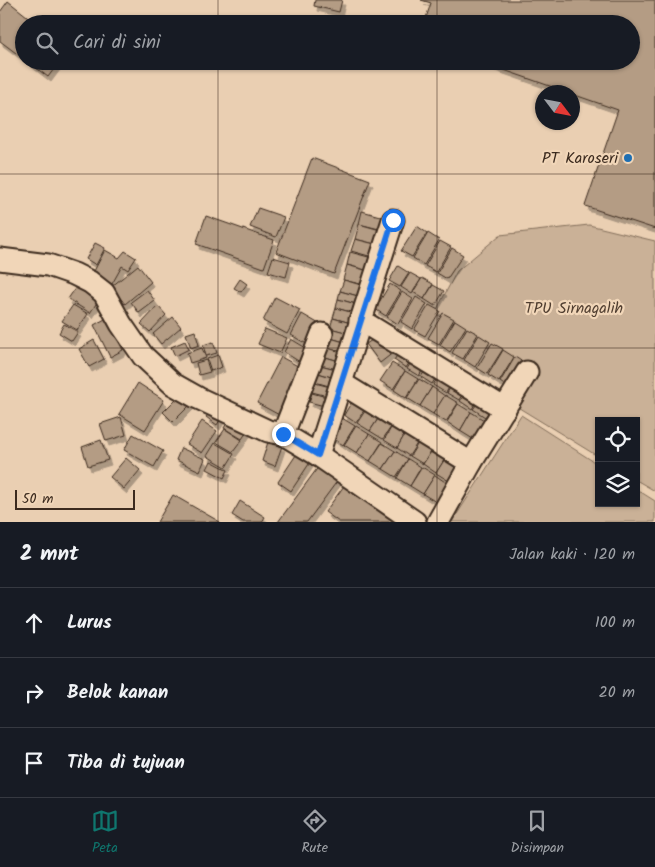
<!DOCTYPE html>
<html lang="id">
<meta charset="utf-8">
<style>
body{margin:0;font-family:Kalam,sans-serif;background:#242831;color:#f1f3f6}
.controls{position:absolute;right:15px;bottom:15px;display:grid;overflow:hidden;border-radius:0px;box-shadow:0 1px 4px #0004}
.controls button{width:45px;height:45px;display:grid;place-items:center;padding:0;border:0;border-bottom:1px solid #363941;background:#171b24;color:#f1f3f6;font:25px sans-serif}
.compass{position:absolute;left:535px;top:85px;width:45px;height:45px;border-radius:50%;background:#171b24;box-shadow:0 1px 4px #0004;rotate:122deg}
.scale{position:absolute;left:15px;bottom:12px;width:120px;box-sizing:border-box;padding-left:5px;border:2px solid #3b2a1e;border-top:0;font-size:14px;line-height:18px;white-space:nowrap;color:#3b2a1e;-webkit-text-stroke:4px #f1d6b8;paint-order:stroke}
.stop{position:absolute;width:15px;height:15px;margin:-11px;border:4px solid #1a73e8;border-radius:50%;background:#fff}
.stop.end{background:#1a73e8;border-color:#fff;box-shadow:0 1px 5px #0008}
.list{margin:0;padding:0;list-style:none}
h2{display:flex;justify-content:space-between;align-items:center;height:65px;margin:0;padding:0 20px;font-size:21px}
h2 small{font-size:16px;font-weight:400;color:#9ea1a6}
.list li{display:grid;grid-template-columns:32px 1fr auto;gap:15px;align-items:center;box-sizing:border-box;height:70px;padding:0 20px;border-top:1px solid #363941}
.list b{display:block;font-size:19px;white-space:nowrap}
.list em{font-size:16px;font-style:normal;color:#9ea1a6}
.icon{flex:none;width:28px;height:28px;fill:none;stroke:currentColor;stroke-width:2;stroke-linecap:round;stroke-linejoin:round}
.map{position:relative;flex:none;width:655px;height:522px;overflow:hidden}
.search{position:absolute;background:#171b24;box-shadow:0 1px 4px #0004;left:15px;right:15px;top:15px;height:55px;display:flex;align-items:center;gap:12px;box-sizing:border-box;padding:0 18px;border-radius:28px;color:#9ea1a6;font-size:19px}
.sheet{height:275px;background:#171b24}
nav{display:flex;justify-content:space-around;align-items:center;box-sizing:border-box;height:70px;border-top:1px solid #363941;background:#171b24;font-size:14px;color:#9ea1a6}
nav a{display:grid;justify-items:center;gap:2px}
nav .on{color:#0f766e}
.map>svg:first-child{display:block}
</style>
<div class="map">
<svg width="655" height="522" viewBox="0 0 655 522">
<defs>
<filter id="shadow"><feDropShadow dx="3" dy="5" stdDeviation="0" flood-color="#0004"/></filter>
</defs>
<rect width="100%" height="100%" fill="#eacfb2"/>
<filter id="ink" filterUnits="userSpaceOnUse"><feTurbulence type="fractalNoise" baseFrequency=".02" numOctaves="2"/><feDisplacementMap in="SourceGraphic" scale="10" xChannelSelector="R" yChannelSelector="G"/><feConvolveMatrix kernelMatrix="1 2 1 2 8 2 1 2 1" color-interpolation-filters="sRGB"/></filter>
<g filter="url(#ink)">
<!-- green -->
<g fill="#cab197" stroke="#826e5a">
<path d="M 589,225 L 655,241 L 655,491 L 636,480 L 636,421 L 599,421 L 599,457 L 511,403 L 529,374 L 435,313 L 457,271 L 500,235 Z"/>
<path d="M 521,415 L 599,465 L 599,503 L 636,503 L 636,489 L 655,501 L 655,522 L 452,522 Z"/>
</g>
<!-- building -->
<g fill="#b49c84" stroke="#3b2a1e" filter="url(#shadow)">
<path d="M 315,0 L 342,0 L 339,12 L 314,6 Z"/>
<path d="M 421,0 L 655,0 L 655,229 L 585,206 L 618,110 L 572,94 L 572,92 L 567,92 L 478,61 L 631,61 L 631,24 L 424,24 L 431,3 Z"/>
<path d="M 8,1 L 37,24 L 24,24 L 24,59 L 0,41 L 0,12 Z"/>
<path d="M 27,61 L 60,61 L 48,77 Z"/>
<path d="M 312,158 L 370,180 L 334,274 L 276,252 Z"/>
<path d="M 258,208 L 284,217 L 276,237 L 250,227 Z"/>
<path d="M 362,211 L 387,218 L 383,230 L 359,224 Z"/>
<path d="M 206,216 L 274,240 L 264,268 L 196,244 Z"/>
<path d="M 359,224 L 384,231 L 379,245 L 355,239 Z"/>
<path d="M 417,226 L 427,233 L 412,257 L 401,251 Z"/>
<path d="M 428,233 L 439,240 L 424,265 L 413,258 Z"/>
<path d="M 355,239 L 379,245 L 376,258 L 351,251 Z"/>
<path d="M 440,241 L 451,247 L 436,272 L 425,266 Z"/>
<path d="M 95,243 L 105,248 L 96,265 L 86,259 Z"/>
<path d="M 452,248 L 463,255 L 447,279 L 437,273 Z"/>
<path d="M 105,250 L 119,258 L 125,251 L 136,258 L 128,270 L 122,266 L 112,284 L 93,273 Z"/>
<path d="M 350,252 L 376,259 L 373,272 L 347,265 Z"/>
<path d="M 273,257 L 290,262 L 286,277 L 268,272 Z"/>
<path d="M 138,265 L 151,282 L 125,304 L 111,287 Z"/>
<path d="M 347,265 L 372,272 L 369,286 L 343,280 Z"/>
<path d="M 398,266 L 409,273 L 400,287 L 389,281 Z"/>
<path d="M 410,273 L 421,279 L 412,294 L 401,287 Z"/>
<path d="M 422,278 L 433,284 L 424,299 L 413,292 Z"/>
<path d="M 240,279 L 247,284 L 241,292 L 234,288 Z"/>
<path d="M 344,280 L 368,287 L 365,298 L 340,291 Z"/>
<path d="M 390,284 L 401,291 L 386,316 L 375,309 Z"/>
<path d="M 433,285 L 444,291 L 435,306 L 424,299 Z"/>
<path d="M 76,287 L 98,301 L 90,313 L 68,299 Z"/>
<path d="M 147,290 L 155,301 L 139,313 L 131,302 Z"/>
<path d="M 340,291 L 365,298 L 363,306 L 338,299 Z"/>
<path d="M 402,292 L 413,299 L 398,324 L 387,317 Z"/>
<path d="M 275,297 L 300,310 L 287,334 L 263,321 Z"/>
<path d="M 416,297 L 427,304 L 412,329 L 401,322 Z"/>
<path d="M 338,299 L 363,306 L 361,315 L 336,308 Z"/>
<path d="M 73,305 L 88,314 L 77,330 L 62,321 Z"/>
<path d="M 429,305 L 440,311 L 425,336 L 414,330 Z"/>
<path d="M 158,306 L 166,315 L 150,332 L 141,324 Z"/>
<path d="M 336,308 L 361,315 L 358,325 L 333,318 Z"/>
<path d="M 443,313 L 454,319 L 439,344 L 428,338 Z"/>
<path d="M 302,314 L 321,325 L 310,346 L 291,335 Z"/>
<path d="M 173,317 L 181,327 L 161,344 L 153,334 Z"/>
<path d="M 107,318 L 123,350 L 110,357 L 94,325 Z"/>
<path d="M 333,318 L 358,325 L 355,335 L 330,328 Z"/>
<path d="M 455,320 L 466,327 L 450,352 L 440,345 Z"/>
<path d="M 64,324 L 78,332 L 72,341 L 59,333 Z"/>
<path d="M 330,328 L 353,334 L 351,344 L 327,337 Z"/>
<path d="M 467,328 L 478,334 L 463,359 L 452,353 Z"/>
<path d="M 265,329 L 287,338 L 280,353 L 258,344 Z"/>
<path d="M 195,331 L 199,345 L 191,348 L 186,334 Z"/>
<path d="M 381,334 L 394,352 L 380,363 L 366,344 Z"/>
<path d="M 479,335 L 490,342 L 475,367 L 464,360 Z"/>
<path d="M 327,337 L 351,344 L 348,354 L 324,347 Z"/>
<path d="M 291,339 L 311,351 L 303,364 L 284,352 Z"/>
<path d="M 94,340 L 104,359 L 89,367 L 79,349 Z"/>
<path d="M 185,341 L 189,349 L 175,356 L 171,347 Z"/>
<path d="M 213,342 L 217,353 L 206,356 L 203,345 Z"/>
<path d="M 492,343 L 503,349 L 487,374 L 477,368 Z"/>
<path d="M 324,347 L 348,354 L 346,363 L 322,356 Z"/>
<path d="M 202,348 L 206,358 L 190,363 L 187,353 Z"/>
<path d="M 401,350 L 413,357 L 406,368 L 394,360 Z"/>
<path d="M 503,350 L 514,357 L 499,382 L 488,375 Z"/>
<path d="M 218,355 L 222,367 L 211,371 L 207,359 Z"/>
<path d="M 322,356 L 346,363 L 344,371 L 320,365 Z"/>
<path d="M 281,357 L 307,371 L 283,417 L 257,403 Z"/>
<path d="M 414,357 L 426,364 L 419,376 L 407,369 Z"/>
<path d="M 515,357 L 526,364 L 510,389 L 500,382 Z"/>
<path d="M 206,360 L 210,372 L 199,375 L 196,363 Z"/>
<path d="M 392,363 L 405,371 L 393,389 L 380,381 Z"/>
<path d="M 429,364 L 440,371 L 432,384 L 421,377 Z"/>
<path d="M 320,365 L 344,371 L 341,380 L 318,373 Z"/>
<path d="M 405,371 L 418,379 L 406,398 L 394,390 Z"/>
<path d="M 318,373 L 341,380 L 339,389 L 315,382 Z"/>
<path d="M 441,373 L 453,380 L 446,393 L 433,385 Z"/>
<path d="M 419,379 L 432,387 L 420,406 L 407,398 Z"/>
<path d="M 454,381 L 466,388 L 459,400 L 447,393 Z"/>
<path d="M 138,383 L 164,400 L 145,430 L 119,414 Z"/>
<path d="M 315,383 L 338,389 L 335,398 L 312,392 Z"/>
<path d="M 432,387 L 445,396 L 433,414 L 420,406 Z"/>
<path d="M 468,389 L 480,396 L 472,409 L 460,401 Z"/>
<path d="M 312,393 L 334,399 L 332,408 L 309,402 Z"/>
<path d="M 181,394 L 191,404 L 173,422 L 163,412 Z"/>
<path d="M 445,395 L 458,403 L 446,422 L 433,414 Z"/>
<path d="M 355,396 L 368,404 L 356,423 L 344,415 Z"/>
<path d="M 482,398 L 493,406 L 485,417 L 473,409 Z"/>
<path d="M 458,404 L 471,412 L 460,431 L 447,422 Z"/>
<path d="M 369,405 L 382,413 L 370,431 L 357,423 Z"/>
<path d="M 213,408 L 223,415 L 217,425 L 206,417 Z"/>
<path d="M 471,412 L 484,420 L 473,439 L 460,431 Z"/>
<path d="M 382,413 L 395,421 L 383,439 L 370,431 Z"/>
<path d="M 232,415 L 250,427 L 242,439 L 224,428 Z"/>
<path d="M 121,417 L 126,435 L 106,441 L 100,424 Z"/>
<path d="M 342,418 L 355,426 L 343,445 L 330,436 Z"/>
<path d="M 202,421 L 217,431 L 202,453 L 187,444 Z"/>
<path d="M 395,421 L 408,429 L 397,448 L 384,440 Z"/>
<path d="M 356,426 L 369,434 L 357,453 L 344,445 Z"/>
<path d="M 225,429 L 242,440 L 233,452 L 216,442 Z"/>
<path d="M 408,429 L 421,437 L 409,456 L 397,448 Z"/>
<path d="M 133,434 L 163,451 L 154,467 L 124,450 Z"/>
<path d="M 369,434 L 382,442 L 370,461 L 357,453 Z"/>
<path d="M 422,437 L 434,446 L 423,464 L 410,456 Z"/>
<path d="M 101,440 L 108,460 L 88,466 L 82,447 Z"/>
<path d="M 268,442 L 282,446 L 275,466 L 262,461 Z"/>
<path d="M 215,443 L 234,454 L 226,467 L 207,456 Z"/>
<path d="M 382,443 L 395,451 L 383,469 L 370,461 Z"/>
<path d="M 435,446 L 448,454 L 436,473 L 423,464 Z"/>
<path d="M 181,448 L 205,459 L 200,471 L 176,460 Z"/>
<path d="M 395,451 L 408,459 L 396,477 L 383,469 Z"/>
<path d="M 298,452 L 311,461 L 291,491 L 278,482 Z"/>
<path d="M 448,454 L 461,462 L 449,481 L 436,473 Z"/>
<path d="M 126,458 L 140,470 L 124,489 L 110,477 Z"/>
<path d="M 408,459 L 421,467 L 410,486 L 397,478 Z"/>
<path d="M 211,461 L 228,470 L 224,478 L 207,469 Z"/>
<path d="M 319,466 L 338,480 L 307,522 L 278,522 Z"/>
<path d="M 422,467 L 435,475 L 423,494 L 410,486 Z"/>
<path d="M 435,475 L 448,484 L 436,502 L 423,494 Z"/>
<path d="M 349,479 L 408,522 L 339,522 L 325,512 Z"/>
<path d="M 173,495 L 220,522 L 157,522 Z"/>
<path d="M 240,501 L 265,517 L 262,522 L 243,522 L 232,515 Z"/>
</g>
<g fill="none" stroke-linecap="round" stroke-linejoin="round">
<!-- minor casing -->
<g stroke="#3b2a1e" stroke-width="25">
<g id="minor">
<path d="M 0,259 L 48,265 L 74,274 L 90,282 L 104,293 L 121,324 L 143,356 L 173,384 L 198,398 L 268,431 L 283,434 L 318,455 L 415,522"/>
<path d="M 360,320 L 505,409"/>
<path d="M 341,383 L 471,463"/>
<path d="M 283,434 L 322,334"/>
<path d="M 318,455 L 393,220"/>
<path d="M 438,522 L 471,463 L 527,372"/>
</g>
</g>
<!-- minor -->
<use href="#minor" stroke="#f1d6b8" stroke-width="21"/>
</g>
</g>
<g fill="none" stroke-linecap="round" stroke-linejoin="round" filter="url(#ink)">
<!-- route -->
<path stroke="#1a73e8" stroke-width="6" d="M 283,434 L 318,455 L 393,220"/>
</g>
<!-- grid -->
<path fill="none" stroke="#3b2a1e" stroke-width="1" stroke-opacity="0.55" d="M 218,0 L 218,24M 437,0 L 437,24M 218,61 L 218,522M 437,61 L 437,522M 0,174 L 655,174M 0,348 L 655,348"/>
<!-- markers -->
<circle fill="#1f6fb2" stroke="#f1d6b8" stroke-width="2" cx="628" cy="158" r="5"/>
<g text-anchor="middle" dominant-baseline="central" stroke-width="4.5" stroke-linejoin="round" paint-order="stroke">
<!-- poi labels -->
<g font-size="16" fill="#3b2a1e" stroke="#f1d6b8" text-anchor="end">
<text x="618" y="158">PT Karoseri</text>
</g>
<!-- park labels -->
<g font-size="16" fill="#503e30" stroke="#f1d6b8">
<text x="574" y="308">TPU Sirnagalih</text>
</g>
</g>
</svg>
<div class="controls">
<button><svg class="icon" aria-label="locate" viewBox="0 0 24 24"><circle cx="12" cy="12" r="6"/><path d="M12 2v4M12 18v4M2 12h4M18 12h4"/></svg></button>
<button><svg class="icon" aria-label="layers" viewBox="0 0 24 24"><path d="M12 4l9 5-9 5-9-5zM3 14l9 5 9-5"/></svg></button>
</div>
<svg class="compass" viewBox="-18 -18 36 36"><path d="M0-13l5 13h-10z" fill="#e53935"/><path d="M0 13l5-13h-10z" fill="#9ea1a6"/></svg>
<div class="scale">50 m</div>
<div class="stop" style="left:393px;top:220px"></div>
<div class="stop end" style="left:283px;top:434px"></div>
<div class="search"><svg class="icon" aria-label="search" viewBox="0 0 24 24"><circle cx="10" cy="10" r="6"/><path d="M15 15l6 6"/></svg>Cari di sini</div>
</div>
<section class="sheet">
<h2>2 mnt<small>Jalan kaki · 120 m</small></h2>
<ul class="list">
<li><svg class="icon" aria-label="ahead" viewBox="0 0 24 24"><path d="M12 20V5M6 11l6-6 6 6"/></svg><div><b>Lurus</b></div><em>100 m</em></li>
<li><svg class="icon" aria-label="right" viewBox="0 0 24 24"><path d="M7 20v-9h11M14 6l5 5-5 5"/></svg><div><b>Belok kanan</b></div><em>20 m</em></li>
<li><svg class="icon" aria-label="arrive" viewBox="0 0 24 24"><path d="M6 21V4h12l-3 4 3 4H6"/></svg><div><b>Tiba di tujuan</b></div></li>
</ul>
</section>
<nav>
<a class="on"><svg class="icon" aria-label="map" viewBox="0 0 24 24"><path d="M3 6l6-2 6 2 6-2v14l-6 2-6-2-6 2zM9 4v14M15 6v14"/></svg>Peta</a>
<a><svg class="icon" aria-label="directions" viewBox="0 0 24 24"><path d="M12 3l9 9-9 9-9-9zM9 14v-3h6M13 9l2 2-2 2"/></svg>Rute</a>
<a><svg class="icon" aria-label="saved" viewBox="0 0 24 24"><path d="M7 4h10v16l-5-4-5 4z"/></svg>Disimpan</a>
</nav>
